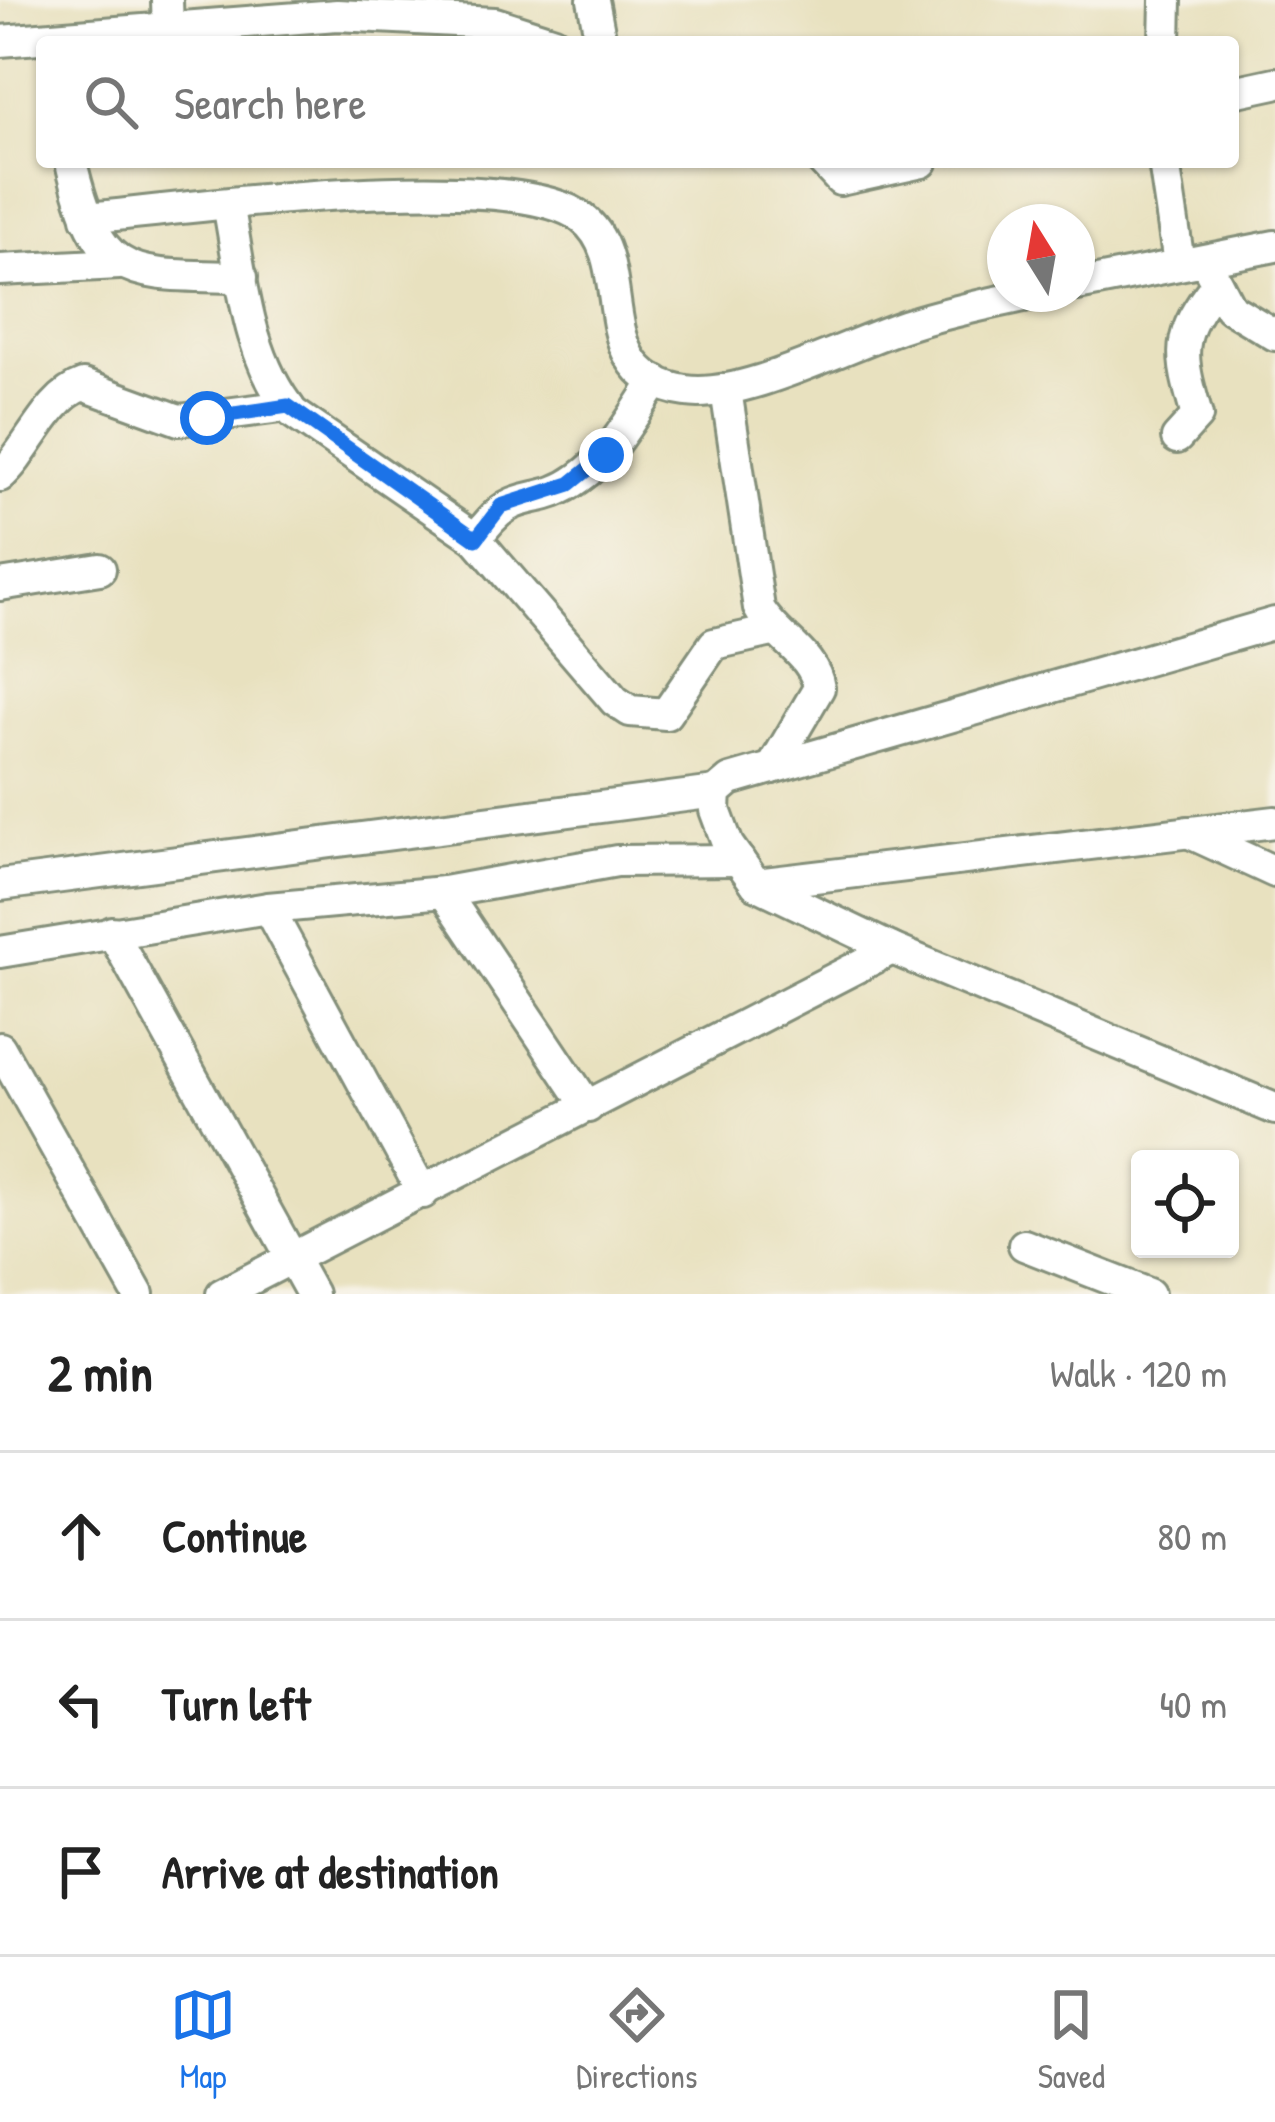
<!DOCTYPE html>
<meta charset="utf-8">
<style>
body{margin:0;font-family:"Patrick Hand",sans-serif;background:#f2f2f2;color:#222}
.controls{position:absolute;right:36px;bottom:36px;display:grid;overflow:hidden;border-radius:12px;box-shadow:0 3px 9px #0004}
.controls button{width:108px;height:108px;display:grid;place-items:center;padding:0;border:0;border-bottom:3px solid #e0e0e0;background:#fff;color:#222;font:60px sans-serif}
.compass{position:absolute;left:987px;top:204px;width:108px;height:108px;border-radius:50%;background:#fff;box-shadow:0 3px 9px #0004;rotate:349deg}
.stop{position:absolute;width:36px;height:36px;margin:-27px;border:9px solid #1a73e8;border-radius:50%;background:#fff}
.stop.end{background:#1a73e8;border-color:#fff;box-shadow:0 3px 12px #0008}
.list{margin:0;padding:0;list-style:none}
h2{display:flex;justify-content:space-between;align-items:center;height:156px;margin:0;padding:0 48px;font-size:51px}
h2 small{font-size:39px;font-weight:400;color:#767676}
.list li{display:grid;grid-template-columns:78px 1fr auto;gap:36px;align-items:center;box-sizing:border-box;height:168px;padding:0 48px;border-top:3px solid #e0e0e0}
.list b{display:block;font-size:45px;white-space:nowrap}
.list em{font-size:39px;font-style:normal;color:#767676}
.icon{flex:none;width:66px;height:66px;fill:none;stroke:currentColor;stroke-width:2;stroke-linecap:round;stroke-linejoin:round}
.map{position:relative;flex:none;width:1275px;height:1294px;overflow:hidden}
.search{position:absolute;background:#fff;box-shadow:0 3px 9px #0004;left:36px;right:36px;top:36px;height:132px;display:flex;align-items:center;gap:30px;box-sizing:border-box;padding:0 42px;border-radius:12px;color:#767676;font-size:45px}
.sheet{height:660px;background:#fff}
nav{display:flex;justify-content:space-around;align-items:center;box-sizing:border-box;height:168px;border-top:3px solid #e0e0e0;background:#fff;font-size:33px;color:#767676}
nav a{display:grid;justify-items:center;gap:6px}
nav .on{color:#1a73e8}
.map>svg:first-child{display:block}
</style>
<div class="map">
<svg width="1275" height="1294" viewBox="0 0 1275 1294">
<rect width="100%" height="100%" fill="#f7f3e8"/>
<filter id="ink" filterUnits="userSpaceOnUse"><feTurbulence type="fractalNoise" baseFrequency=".00833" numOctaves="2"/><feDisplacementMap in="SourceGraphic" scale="24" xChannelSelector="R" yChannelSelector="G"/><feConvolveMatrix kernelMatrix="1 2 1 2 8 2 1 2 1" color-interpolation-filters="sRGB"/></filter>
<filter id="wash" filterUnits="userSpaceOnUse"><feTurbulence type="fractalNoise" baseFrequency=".004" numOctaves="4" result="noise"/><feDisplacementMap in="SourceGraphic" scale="48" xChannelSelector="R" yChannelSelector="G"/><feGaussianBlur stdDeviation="2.7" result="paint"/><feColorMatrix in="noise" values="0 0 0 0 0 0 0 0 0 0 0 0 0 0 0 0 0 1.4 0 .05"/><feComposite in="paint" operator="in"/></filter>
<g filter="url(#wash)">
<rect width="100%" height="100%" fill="#e8e1bf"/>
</g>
<g filter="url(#ink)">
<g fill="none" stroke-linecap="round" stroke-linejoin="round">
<!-- minor casing -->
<g stroke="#848f7a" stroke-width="36">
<g id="minor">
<path d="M 167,0 L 168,32"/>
<path d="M 593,0 L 601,42"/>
<path d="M 0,41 L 337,15 L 495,23 L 554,42"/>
<path d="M 1165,42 L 1166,0"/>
<path d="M 1233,92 L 1275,83"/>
<path d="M 71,162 C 100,285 132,274 242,277"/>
<path d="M 823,162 L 840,180 L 922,162"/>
<path d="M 1164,162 L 1179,263"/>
<path d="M 228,204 C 242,276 246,356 293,413 L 476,539 L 615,701 L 630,711 L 666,714 L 714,644 L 772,631"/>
<path d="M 87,218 C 183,209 512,163 582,218 C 640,262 583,376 686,391 C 743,400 852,342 910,324 C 950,311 992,303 1034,294"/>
<path d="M 0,270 L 119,264"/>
<path d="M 1210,270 L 1230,308 L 1275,335"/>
<path d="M 1077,285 L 1275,246"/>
<path d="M 726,390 L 759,608 C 775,638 814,653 819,688 L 772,768"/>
<path d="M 1177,438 L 1197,416 C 1179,353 1175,337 1217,284"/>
<path d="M 0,476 C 28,452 47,397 83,385 L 179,420 L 288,406"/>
<path d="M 476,539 C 515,481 534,511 579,478 C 613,454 633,415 656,381"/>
<path d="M 0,585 L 100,569"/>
<path d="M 1275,623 L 730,780 L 716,792 L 715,810 L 728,845 L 756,884 L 892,949 L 1275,1109"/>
<path d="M 1188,832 L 1275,872"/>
<path d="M 756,884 L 1275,822"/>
<path d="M 0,885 L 716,792"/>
<path d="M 444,892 L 588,1107"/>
<path d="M 268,908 L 423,1193"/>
<path d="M 112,932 L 312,1294"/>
<path d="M 0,952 L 268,908 L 444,892 L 617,861 L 739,860"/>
<path d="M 0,1048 L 138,1294"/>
<path d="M 1024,1245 L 1149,1294"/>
<path d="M 222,1294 L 892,949"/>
</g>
</g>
<!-- minor -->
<use href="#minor" stroke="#fff" stroke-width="30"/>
</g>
</g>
<g fill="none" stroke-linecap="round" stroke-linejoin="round" filter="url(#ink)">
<!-- route -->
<path stroke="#1a73e8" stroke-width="15" d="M 207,418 L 288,406 L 476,539 L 501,506 L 570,484 L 606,455"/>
</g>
</svg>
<div class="controls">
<button><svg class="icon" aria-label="locate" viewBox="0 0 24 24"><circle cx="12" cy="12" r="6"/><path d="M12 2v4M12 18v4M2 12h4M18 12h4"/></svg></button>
</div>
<svg class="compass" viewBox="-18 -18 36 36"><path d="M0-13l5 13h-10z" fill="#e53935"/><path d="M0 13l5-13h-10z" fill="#767676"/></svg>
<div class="stop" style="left:207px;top:418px"></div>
<div class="stop end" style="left:606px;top:455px"></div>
<div class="search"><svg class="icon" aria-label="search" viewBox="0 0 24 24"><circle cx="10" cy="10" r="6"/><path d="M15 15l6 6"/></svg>Search here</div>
</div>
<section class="sheet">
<h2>2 min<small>Walk · 120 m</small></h2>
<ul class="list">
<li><svg class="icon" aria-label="ahead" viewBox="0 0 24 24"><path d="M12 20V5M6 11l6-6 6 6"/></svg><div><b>Continue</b></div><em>80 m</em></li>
<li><svg class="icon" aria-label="left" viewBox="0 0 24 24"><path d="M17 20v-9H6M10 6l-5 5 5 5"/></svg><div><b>Turn left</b></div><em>40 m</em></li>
<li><svg class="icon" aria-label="arrive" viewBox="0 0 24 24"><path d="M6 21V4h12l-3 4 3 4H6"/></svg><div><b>Arrive at destination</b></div></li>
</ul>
</section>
<nav>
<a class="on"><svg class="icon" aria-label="map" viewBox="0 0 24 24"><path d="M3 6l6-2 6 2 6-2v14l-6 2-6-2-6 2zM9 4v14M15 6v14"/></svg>Map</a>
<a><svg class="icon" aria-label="directions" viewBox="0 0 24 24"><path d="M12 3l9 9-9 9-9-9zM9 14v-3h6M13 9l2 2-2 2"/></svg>Directions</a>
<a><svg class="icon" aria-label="saved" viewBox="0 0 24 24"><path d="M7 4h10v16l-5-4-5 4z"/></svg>Saved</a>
</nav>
